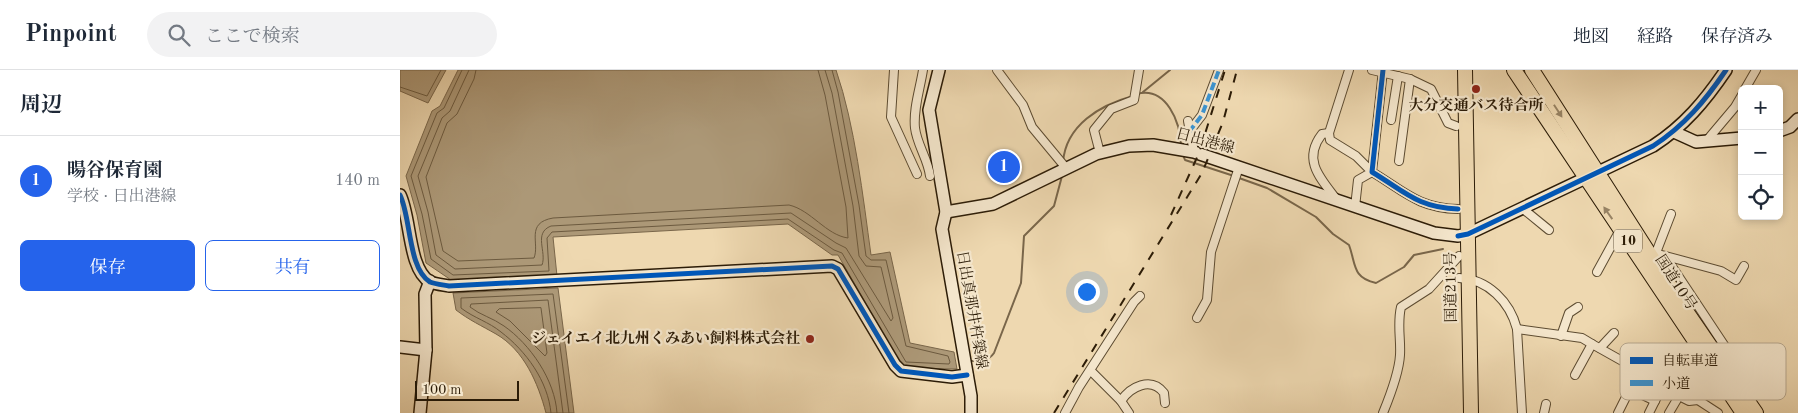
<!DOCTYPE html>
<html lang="ja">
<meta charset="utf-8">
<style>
body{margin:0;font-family:"Old Standard TT","Noto Serif JP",serif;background:#f2f2f3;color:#1f2937}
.controls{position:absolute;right:15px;top:15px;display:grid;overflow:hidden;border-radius:8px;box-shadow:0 2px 8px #0003}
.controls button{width:45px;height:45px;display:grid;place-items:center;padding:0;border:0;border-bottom:1px solid #e0e1e3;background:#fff;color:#1f2937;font:25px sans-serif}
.scale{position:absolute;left:15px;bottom:12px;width:104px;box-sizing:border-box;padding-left:5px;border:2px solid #2c1c07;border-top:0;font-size:14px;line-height:18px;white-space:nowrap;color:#2c1c07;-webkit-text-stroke:4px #f4e6cc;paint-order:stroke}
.you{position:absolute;left:686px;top:221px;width:18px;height:18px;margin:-12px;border:4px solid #fff;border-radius:50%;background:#1a73e8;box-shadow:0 0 0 8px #1a73e833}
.badge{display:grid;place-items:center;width:32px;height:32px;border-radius:50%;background:#2563eb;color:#fff;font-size:16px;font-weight:700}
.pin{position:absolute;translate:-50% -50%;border:2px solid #fff;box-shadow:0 1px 5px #0006}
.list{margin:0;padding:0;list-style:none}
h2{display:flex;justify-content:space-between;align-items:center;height:65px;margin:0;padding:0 20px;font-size:21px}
h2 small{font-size:16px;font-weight:400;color:#747a83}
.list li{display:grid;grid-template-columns:32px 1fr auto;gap:15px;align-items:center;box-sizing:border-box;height:90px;padding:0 20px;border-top:1px solid #e0e1e3}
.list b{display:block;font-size:19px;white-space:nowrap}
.list p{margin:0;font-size:16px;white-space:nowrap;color:#747a83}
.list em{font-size:16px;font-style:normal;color:#747a83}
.actions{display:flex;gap:10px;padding:15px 20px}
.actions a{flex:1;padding:11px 0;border:1px solid #2563eb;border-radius:8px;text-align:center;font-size:18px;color:#2563eb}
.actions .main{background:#2563eb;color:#fff}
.icon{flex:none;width:28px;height:28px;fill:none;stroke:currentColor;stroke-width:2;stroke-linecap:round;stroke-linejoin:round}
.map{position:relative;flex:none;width:1398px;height:343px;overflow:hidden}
header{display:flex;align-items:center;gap:30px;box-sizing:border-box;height:70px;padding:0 25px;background:#fff;border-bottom:1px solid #e0e1e3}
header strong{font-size:24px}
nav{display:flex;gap:28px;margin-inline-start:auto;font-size:18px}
.search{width:350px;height:45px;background:#f2f2f3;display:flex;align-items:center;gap:12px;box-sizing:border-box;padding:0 18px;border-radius:28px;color:#747a83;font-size:19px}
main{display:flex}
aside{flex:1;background:#fff}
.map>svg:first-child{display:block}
</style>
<header>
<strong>Pinpoint</strong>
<div class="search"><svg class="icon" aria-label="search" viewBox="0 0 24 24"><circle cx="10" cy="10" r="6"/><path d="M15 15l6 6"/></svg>ここで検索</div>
<nav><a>地図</a><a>経路</a><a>保存済み</a></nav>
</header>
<main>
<aside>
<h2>周辺<small></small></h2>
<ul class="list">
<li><span class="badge">1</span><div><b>暘谷保育園</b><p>学校 · 日出港線</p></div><em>140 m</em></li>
</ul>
<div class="actions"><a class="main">保存</a><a>共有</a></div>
</aside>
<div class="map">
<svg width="1398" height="343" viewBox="0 0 1398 343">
<rect width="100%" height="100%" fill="#eed8b0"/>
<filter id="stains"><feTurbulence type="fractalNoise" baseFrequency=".004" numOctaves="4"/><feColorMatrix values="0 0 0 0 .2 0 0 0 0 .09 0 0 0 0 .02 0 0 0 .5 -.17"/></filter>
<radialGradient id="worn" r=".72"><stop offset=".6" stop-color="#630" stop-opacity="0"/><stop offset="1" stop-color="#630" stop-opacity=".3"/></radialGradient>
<!-- water -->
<g fill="#ac9877" stroke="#79664a">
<path d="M 0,0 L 46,0 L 28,33 L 0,21 Z"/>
<path d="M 58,0 L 436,0 C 455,55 463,127 471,185 L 490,182 L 510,273 L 554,282 L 557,299 L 503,298 L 438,185 L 432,185 L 388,154 L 153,167 L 157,206 L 51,210 L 26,193 L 17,145 L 6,106 L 32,41 L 40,36 Z"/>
<path d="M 158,218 L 174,343 L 146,343 C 138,313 124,280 96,264 C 82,256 69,250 56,240 L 53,223 Z"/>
</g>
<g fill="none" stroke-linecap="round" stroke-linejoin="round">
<!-- shore -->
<g stroke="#6c5a3f" stroke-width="1">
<path d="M 62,0 L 44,38 L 37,43 L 11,106 L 22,144 L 31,189 L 53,205 L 149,201 L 147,168 L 152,162 L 388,149 L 434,180 L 442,183 L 506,292 L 549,294 L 550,292 L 548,286 L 506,276 L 486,190 L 471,190 L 466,186 L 459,135 L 438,22 L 432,0"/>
<path d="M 69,0 L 50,41 L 42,48 L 18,106 L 28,142 L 36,185 L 55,199 L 142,195 C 147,182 133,163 151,156 L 391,143 L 436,173 L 446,178 L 491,251 L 493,248 L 481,197 L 466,196 L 459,186 L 453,136 L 432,23 L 425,0"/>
<path d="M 76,0 L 74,9 L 57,44 L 47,53 L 26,107 L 43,181 L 58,191 L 134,188 C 140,173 125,153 153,148 L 389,135 C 411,140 426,165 448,168 L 446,137 L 425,25 L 418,0"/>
<path d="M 0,17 L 27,26 L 41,0"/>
<path d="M 141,238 L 147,283 L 145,286 L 110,251 L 96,242 L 99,239 Z"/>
<path d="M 151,343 C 148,311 126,281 101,262 C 89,252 74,248 61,238 L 61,228 L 153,224 L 169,343"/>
<path d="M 157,343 C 155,310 130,274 104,256 C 93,248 80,245 70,237 L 71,234 L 148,230 L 163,343"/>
</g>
<!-- stream -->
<g stroke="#79664a" stroke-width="2">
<path d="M 743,22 L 770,0"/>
<path d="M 737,24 C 766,16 781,53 781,75"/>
<path d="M 783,85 L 785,90 L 834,106"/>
<path d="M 663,92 C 666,55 700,35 733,26"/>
<path d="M 839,108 L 867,118 L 916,147 L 933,164 L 949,175 C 956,194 952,208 976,213 L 1004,197 L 1014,185 L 1043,179"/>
<path d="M 568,291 C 578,291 588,292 594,283 L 621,213 L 624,166 L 654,136 L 662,106"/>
</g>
<!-- street casing -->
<g stroke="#5c4b31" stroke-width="10">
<g id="street">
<path d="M 494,0 L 491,47 L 517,104"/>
<path d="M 523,0 C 520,19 513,39 515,58 C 517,75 528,89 530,106"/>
<path d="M 597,0 L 623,35 L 632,57 L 666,98"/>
<path d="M 949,0 L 929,63 L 930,70 L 956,86 L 972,102 L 958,110 L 955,137"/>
<path d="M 972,0 L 1010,9 L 1031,19 L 1048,53 L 1056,56"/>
<path d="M 983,0 L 972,102 C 1004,121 1018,138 1058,139"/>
<path d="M 1345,19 L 1356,0"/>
<path d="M 991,50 L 998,6"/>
<path d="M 788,51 L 794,82"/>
<path d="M 789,62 L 802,45 L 819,0"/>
<path d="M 929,63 L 922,64 C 902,90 920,108 937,130"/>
<path d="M 1308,69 L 1335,37 L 1342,25"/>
<path d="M 700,83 L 694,60 L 711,39 L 734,30 L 739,0"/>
<path d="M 999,91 L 1010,9"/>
<path d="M 1122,138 L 1149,160"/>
<path d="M 1258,184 L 1321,201 L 1336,210 L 1344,196"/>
<path d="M 1265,186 L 1336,293"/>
<path d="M 1254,188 L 1271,144"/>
<path d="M 1197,202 L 1220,160"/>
<path d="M 1059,208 C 1088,209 1110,232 1117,259 L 1122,343"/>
<path d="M 797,248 L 807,230 L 811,182 L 839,97"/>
<path d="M 1117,259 L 1182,268 L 1192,274"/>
<path d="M 1161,266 L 1169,243 L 1178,237"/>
<path d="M 1200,278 L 1214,263"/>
<path d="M 691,301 L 721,331 C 730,317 751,306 764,323 L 765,333"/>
<path d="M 1175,305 L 1192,274 L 1256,310 L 1265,319 L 1289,331 L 1298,330"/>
<path d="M 721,331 L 729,343"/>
<path d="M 665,343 L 679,317 L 734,232 L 740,226"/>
<path d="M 983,343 C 990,326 999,303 1000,285 C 1001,269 997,254 1001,237 L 1029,219 L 1059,186"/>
<path d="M 1144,343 L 1146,334"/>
<path d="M 1218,343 L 1230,319 L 1255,331"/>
<path d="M 1249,343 L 1260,321 L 1265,319"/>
<path d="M 1269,343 L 1279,326"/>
<path d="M 1318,343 L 1298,330 L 1319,311"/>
</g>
</g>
<!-- secondary casing -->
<g stroke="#2c1c07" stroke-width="14">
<g id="secondary">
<path d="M 539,0 L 529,40 L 546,142 L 542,159 L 571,326 L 571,343"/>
<path d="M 1379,61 L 1390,57 L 1398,49"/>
<path d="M 1274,62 L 1296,72 L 1342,68"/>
<path d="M 0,125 C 11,147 8,199 30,212 C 35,214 44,215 49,216 L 432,196 L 438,199 L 495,295 L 501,301 L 552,307 L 567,305"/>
<path d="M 546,142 L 593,134 L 696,84 L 729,76 L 753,75 L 794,82 L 1034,163 L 1058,166 L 1068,164 L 1253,76 C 1284,56 1305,31 1326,0"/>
<path d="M 0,277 L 26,280"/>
<path d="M 20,343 L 26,280 L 25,224 L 30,211"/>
</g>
</g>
<!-- highway casing -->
<g stroke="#2c1c07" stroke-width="16">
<g id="highway">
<path d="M 1065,0 L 1071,343"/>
<path d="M 1114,0 L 1343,343"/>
<path d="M 1132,0 L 1284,238 L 1356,343"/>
</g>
</g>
<!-- street -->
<use href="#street" stroke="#f4e6cc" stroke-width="8"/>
<!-- secondary -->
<use href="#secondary" stroke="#f4e6cc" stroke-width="11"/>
<!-- highway -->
<use href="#highway" stroke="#eed8b0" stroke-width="14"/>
<!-- rail -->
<g stroke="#2c1c07" stroke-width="2" stroke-dasharray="9 9" stroke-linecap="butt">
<path d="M 771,145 L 799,83 L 825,0"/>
<path d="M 654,343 L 802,103 L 823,52 L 837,0"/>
</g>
<!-- quiet -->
<path stroke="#3c94d1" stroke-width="4" stroke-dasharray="8 4" stroke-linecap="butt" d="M 789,62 L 802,45 L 819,0"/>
<!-- cycleway casing -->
<g stroke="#f4e6cc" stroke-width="8">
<g id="cycleway">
<path d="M 983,0 L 972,102 C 1004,121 1018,138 1058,139"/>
<path d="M 0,125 C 11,147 8,199 30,212 C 35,214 44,215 49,216 L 432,196 L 438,199 L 495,295 L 501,301 L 552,307 L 567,305"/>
<path d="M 1058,166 L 1068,164 L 1253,76 C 1284,56 1305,31 1326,0"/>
</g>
</g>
<!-- cycleway -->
<use href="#cycleway" stroke="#0057b8" stroke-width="5"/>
</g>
<!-- one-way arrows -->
<defs><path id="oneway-solid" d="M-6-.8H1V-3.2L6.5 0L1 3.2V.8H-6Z" transform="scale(1.25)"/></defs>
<g fill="#978364">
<use href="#oneway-solid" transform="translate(1158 41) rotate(57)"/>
<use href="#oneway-solid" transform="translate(1208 143) rotate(-125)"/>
</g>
<!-- markers -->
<g fill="#8f2418" stroke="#f4e6cc" stroke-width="2">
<circle cx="1076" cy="19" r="5"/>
<circle cx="410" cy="269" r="5"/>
</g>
<g text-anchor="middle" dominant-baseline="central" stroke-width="4.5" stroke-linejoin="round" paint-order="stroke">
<!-- shield labels -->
<rect fill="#f4e6cc" stroke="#685942" stroke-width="1" x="1214" y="159.5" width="28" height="23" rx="4"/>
<g font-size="14" font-weight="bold" fill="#2c1c07">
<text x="1228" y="171">10</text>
</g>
<!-- poi labels -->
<g font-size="15" font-weight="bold" fill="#2c1c07" stroke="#f4e6cc">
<text x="1076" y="36">大分交通バス待合所</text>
<text x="400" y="269" text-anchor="end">ジェイエイ北九州くみあい飼料株式会社</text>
</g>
<!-- street labels -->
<g font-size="15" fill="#2c1c07" stroke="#f4e6cc">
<text transform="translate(805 72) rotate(15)">日出港線</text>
<text transform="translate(1275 213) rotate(57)">国道10号</text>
<text transform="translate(1052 217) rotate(-91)">国道213号</text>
<text transform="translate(571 240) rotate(80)">日出真那井杵築線</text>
</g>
</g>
<!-- legend -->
<rect x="1220" y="273" width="166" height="57" rx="8" fill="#f4e6cc" stroke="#b8a991" stroke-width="1"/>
<rect x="1230" y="287" width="23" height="7" fill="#0057b8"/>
<rect x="1230" y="310" width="23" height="6" fill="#3c94d1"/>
<g font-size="14" fill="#2c1c07">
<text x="1262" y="295">自転車道</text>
<text x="1262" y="318">小道</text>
</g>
<rect width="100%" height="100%" filter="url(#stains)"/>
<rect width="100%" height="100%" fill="url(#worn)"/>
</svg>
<div class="controls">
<button>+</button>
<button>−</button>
<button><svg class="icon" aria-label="locate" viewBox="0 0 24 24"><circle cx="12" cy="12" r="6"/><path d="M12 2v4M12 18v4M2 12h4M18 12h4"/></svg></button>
</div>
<div class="scale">100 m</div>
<div class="you"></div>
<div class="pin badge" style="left:604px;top:97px">1</div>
</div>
</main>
